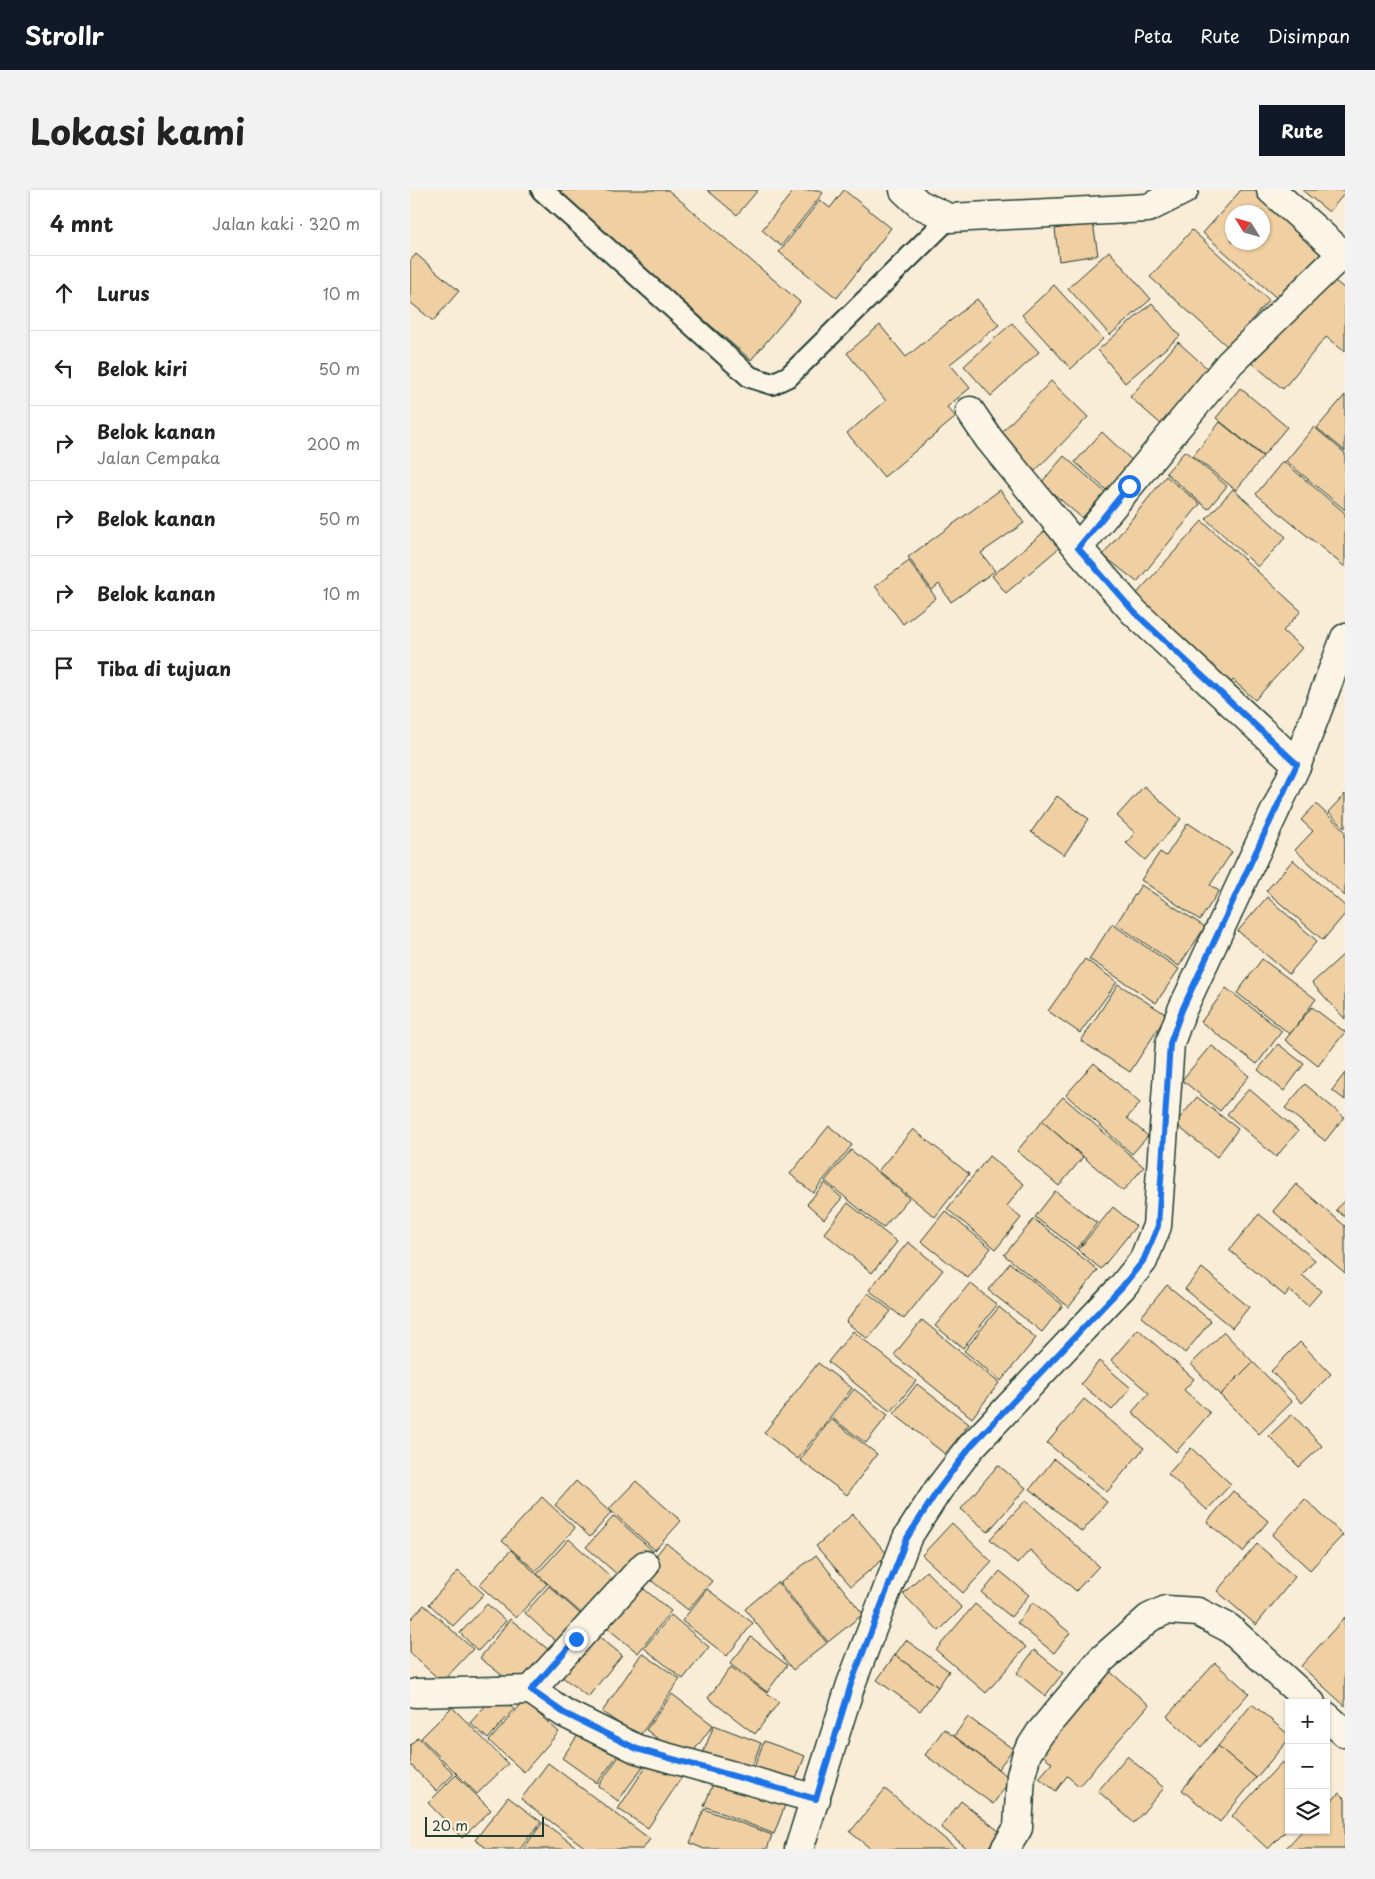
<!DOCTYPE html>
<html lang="id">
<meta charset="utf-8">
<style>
body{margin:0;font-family:"Playpen Sans",sans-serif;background:#f2f2f2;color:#222}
.controls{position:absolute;right:15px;bottom:15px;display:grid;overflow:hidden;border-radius:0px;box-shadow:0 1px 4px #0004}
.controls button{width:45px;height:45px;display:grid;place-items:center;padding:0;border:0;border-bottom:1px solid #e0e0e0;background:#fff;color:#222;font:25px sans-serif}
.compass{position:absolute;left:815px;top:15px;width:45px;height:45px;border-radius:50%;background:#fff;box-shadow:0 1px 4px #0004;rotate:307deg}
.scale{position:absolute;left:15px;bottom:12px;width:119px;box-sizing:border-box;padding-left:5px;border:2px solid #1f3d34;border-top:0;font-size:14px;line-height:18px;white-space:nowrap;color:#1f3d34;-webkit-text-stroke:4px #fcf5e5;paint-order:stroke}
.stop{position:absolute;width:15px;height:15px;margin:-11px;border:4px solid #1a73e8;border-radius:50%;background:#fff}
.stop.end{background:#1a73e8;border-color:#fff;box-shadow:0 1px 5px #0008}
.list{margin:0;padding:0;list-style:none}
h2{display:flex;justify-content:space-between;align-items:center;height:65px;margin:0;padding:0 20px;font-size:21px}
h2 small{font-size:16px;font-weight:400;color:#767676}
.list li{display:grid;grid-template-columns:32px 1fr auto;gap:15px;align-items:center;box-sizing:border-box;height:75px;padding:0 20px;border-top:1px solid #e0e0e0}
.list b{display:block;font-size:19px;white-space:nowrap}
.list p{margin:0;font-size:16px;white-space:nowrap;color:#767676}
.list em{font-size:16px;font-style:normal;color:#767676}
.icon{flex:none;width:28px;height:28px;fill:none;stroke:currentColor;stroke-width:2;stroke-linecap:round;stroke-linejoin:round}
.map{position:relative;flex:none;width:935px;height:1659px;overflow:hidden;border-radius:0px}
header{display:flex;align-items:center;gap:30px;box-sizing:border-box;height:70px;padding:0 25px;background:#111827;color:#fff}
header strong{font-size:24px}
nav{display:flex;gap:28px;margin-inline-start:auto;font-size:18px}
.intro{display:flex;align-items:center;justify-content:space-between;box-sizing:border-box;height:120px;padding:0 30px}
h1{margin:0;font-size:35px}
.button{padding:12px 22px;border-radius:0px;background:#111827;color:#fff;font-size:18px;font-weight:700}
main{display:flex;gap:30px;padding:0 30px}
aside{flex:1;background:#fff;border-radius:0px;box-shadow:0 1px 4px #0004}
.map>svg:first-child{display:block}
</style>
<header>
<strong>Strollr</strong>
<nav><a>Peta</a><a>Rute</a><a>Disimpan</a></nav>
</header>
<div class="intro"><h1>Lokasi kami</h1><a class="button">Rute</a></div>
<main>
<aside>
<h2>4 mnt<small>Jalan kaki · 320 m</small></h2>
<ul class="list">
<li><svg class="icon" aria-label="ahead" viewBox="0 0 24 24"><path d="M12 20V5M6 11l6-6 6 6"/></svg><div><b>Lurus</b></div><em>10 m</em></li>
<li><svg class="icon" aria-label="left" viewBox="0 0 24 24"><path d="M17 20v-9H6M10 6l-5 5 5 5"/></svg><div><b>Belok kiri</b></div><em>50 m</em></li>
<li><svg class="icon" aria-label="right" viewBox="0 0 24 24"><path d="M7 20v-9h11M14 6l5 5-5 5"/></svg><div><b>Belok kanan</b><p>Jalan Cempaka</p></div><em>200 m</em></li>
<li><svg class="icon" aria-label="right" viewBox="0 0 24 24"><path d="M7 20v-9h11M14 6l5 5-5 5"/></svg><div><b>Belok kanan</b></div><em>50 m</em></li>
<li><svg class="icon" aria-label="right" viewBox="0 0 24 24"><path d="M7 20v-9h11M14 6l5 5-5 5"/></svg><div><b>Belok kanan</b></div><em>10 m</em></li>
<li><svg class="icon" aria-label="arrive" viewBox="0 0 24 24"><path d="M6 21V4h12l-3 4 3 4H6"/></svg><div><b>Tiba di tujuan</b></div></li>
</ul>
</aside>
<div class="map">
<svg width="935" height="1659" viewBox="0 0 935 1659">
<rect width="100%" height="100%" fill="#faedd8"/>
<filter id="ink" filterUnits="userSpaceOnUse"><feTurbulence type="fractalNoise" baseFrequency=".02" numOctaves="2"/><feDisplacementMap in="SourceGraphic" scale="10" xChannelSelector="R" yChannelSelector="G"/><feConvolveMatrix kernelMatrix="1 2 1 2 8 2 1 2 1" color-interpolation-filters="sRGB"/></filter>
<g filter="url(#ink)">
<!-- building -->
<g fill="#f0cfa2" stroke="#1f3d34" fill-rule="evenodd">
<path d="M 142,0 L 258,0 L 390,112 L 341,170 Z"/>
<path d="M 297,0 L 348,0 L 327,25 Z"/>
<path d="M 384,0 L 409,0 L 413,3 L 371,56 L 352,40 Z"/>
<path d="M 434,0 L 481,38 L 427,108 L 369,62 L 410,10 L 420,18 Z"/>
<path d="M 831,0 L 858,0 L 919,55 L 870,111 L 793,43 ZM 822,22 L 852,22 L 852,52 L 822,52 Z"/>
<path d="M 892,0 L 935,0 L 935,3 L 919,22 Z"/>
<path d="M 683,33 L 688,65 L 649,71 L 645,39 Z"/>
<path d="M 782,40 L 859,110 L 818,157 L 740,87 Z"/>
<path d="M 699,61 L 741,109 L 700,145 L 658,98 Z"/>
<path d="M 6,64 L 49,101 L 23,131 L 0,112 L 0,71 Z"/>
<path d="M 915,83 L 935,99 L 935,162 L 916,147 L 873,199 L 841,172 Z"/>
<path d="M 644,95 L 693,149 L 661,179 L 612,125 Z"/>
<path d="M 567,109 L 589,135 L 540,174 L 560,198 L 537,217 L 546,227 L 474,287 L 437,243 L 476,211 L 437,163 L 470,135 L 496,167 Z"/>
<path d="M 742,113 L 770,146 L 715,193 L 688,160 Z"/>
<path d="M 602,133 L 629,162 L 581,206 L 554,176 Z"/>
<path d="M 768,152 L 799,180 L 752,235 L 720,207 Z"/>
<path d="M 641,191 L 678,227 L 622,284 L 586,248 Z"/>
<path d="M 830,198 L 877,237 L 853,266 L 806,228 Z"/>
<path d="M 935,205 L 935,261 L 907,238 Z"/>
<path d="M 810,232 L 853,267 L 826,300 L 783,266 Z"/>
<path d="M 904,237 L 935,263 L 935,320 L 876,271 Z"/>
<path d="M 692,242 L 731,279 L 705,308 L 665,272 Z"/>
<path d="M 775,261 L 817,296 L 798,319 L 756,283 Z"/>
<path d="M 654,266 L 695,302 L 672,328 L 631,293 Z"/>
<path d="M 873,271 L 935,323 L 935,377 L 846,304 Z"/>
<path d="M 756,286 L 790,314 L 727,392 L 693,365 Z"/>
<path d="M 823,299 L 876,347 L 848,377 L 796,329 Z"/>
<path d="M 590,300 L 614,333 L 571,363 L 585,381 L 541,412 L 529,394 L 522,400 L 498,367 Z"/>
<path d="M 792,331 L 891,421 L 873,441 L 892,458 L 845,510 L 823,490 L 817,497 L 721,410 Z"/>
<path d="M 635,341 L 649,358 L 596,403 L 582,386 Z"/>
<path d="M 499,371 L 526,408 L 493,434 L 465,396 Z"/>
<path d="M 734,596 L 771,629 L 735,670 L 716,653 L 725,643 L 707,626 Z"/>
<path d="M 935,604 L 935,638 L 918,622 Z"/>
<path d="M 647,606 L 679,629 L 654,665 L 621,642 Z"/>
<path d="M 906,614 L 935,641 L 935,706 L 885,660 L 903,641 L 891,630 Z"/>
<path d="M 778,633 L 822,662 L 800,695 L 809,701 L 790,730 L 731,690 L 750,662 L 756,666 Z"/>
<path d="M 883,670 L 935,716 L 935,724 L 913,750 L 856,701 Z"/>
<path d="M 731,695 L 795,737 L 769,776 L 706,734 Z"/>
<path d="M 857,707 L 907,751 L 879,784 L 828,741 Z"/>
<path d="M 702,734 L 769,779 L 746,813 L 679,769 Z"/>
<path d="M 935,763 L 935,829 L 902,793 Z"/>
<path d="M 675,769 L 707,792 L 670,843 L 638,821 Z"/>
<path d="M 852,769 L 906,809 L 880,844 L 827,803 Z"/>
<path d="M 708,794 L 757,825 L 720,882 L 671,851 Z"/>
<path d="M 816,798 L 872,841 L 847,874 L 791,832 Z"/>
<path d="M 902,817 L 935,842 L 908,876 L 875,850 Z"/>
<path d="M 868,854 L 894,874 L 874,901 L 848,880 Z"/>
<path d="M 801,855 L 839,886 L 810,921 L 772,890 Z"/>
<path d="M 684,873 L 730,913 L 717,928 L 738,946 L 722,964 L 656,905 Z"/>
<path d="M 935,883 L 935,910 L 922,900 Z"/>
<path d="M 895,894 L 934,927 L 915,951 L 875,918 Z"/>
<path d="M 839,899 L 888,941 L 866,967 L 817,924 Z"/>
<path d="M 653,907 L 734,977 L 713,1001 L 632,931 Z"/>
<path d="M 787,907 L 828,939 L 807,967 L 765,934 Z"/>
<path d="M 632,931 L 673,967 L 649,996 L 607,961 Z"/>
<path d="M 419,936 L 442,955 L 403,1003 L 380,984 Z"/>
<path d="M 503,939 L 559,984 L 525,1027 L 468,981 Z"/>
<path d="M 441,960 L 499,1008 L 473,1038 L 415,991 Z"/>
<path d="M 579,966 L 614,994 L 597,1016 L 611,1028 L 586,1059 L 537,1019 Z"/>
<path d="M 415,993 L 432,1008 L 414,1029 L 397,1014 Z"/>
<path d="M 886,994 L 935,1036 L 935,1083 L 863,1021 Z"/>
<path d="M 645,1001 L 687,1033 L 667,1059 L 625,1027 Z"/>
<path d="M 935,1010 L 935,1027 L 926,1020 Z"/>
<path d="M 438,1013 L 487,1052 L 462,1083 L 414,1043 Z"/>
<path d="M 703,1017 L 726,1036 L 691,1079 L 668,1060 Z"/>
<path d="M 535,1021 L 581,1058 L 558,1088 L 511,1051 Z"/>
<path d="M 849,1024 L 905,1070 L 892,1085 L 911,1101 L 898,1116 L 879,1100 L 875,1106 L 819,1060 Z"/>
<path d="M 624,1029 L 688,1080 L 659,1117 L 594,1065 Z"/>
<path d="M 498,1052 L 533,1080 L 494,1129 L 459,1100 Z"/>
<path d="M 600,1073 L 653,1115 L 632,1142 L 578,1100 Z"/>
<path d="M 792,1078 L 839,1117 L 822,1138 L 775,1099 Z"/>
<path d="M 560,1093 L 587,1115 L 553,1158 L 525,1136 Z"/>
<path d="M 757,1095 L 801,1131 L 775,1163 L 731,1127 Z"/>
<path d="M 458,1103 L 481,1121 L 458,1149 L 436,1132 Z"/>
<path d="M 589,1117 L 626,1148 L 591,1191 L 554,1161 Z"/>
<path d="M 512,1130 L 589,1193 L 562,1228 L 484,1165 Z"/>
<path d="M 728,1139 L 784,1189 L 774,1200 L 800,1223 L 766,1262 L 722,1222 L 739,1203 L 701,1170 Z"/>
<path d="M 443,1141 L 506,1191 L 481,1222 L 418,1172 Z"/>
<path d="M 814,1142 L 843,1172 L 810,1205 L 781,1174 Z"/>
<path d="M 890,1152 L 921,1184 L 892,1213 L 861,1181 Z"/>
<path d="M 689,1171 L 721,1198 L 702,1220 L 671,1194 Z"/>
<path d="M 843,1172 L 882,1212 L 849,1244 L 810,1205 Z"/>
<path d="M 408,1173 L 442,1198 L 388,1269 L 354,1243 Z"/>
<path d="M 507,1194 L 559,1234 L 535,1264 L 484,1224 Z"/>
<path d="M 444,1199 L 478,1225 L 456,1253 L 422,1228 Z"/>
<path d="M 674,1209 L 734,1258 L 697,1302 L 637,1253 Z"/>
<path d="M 882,1224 L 912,1256 L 889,1277 L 859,1246 Z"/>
<path d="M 421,1229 L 467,1264 L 437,1305 L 390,1270 Z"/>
<path d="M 781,1258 L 821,1294 L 797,1320 L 758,1284 Z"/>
<path d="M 644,1269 L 697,1312 L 672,1342 L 620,1299 Z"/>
<path d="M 588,1275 L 616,1298 L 578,1342 L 551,1319 Z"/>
<path d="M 166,1291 L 201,1323 L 180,1347 L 145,1315 Z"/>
<path d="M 226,1291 L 271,1331 L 245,1360 L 199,1319 Z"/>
<path d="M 823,1301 L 858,1331 L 833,1362 L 797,1332 Z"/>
<path d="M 132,1307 L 165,1338 L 126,1381 L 92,1351 Z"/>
<path d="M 895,1309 L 933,1345 L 900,1380 L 862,1345 Z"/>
<path d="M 616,1310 L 689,1376 L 666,1401 L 620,1360 L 607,1374 L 580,1349 Z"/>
<path d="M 443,1324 L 478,1365 L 441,1396 L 406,1356 Z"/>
<path d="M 204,1326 L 243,1361 L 216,1392 L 176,1357 Z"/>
<path d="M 542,1333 L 582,1372 L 553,1403 L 512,1365 Z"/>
<path d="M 159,1349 L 211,1396 L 180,1431 L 127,1384 Z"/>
<path d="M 256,1353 L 302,1391 L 278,1420 L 232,1383 Z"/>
<path d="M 847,1354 L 885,1387 L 846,1435 L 807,1401 Z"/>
<path d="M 101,1360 L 137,1394 L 106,1428 L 69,1395 Z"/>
<path d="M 406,1365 L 453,1424 L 418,1452 L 370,1393 Z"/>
<path d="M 48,1381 L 74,1404 L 43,1436 L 19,1414 Z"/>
<path d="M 516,1381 L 552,1418 L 529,1441 L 493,1404 Z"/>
<path d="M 590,1381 L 619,1405 L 601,1427 L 572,1403 Z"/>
<path d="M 224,1391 L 261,1421 L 228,1463 L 191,1433 Z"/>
<path d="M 367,1392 L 417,1453 L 383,1480 L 335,1419 Z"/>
<path d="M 139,1396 L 178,1431 L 153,1458 L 115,1423 Z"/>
<path d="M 297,1399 L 343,1433 L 317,1466 L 272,1431 Z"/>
<path d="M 623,1412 L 660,1443 L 644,1463 L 607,1433 Z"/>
<path d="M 77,1414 L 96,1431 L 68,1461 L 50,1443 Z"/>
<path d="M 565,1414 L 616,1457 L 576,1503 L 526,1460 Z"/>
<path d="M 14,1415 L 63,1459 L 32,1492 L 0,1463 L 0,1430 Z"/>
<path d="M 261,1425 L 299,1457 L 273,1489 L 234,1458 Z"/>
<path d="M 935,1427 L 935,1516 L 891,1476 Z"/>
<path d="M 100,1429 L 139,1460 L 108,1498 L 70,1468 Z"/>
<path d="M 181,1440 L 212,1465 L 178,1507 L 146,1482 Z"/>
<path d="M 341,1447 L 377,1475 L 357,1502 L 320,1474 Z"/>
<path d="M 496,1450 L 539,1481 L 528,1497 L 485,1465 Z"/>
<path d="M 624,1460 L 653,1483 L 635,1506 L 607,1483 Z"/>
<path d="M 232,1463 L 270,1489 L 229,1547 L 192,1522 Z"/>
<path d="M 485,1465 L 528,1497 L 510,1521 L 467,1490 Z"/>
<path d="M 805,1473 L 839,1503 L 791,1557 L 757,1526 Z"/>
<path d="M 321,1477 L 369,1512 L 345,1544 L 298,1508 Z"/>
<path d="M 697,1479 L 739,1515 L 669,1596 L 657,1586 L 646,1601 L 629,1588 L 642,1573 L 628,1561 Z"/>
<path d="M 86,1504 L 104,1519 L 78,1549 L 60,1533 Z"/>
<path d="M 262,1504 L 303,1535 L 277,1570 L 236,1540 Z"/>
<path d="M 114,1511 L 149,1542 L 114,1582 L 79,1551 Z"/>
<path d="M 842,1514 L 879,1545 L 879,1549 L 846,1588 L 808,1556 Z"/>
<path d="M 42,1517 L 98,1574 L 67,1604 L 11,1548 Z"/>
<path d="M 558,1527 L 603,1559 L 588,1579 L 544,1546 Z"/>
<path d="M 175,1535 L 211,1561 L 187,1593 L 152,1568 Z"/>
<path d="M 304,1535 L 351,1553 L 338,1586 L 291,1568 Z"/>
<path d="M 534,1539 L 601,1589 L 583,1614 L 515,1565 Z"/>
<path d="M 8,1547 L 44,1584 L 26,1601 L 0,1574 L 0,1555 Z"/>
<path d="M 354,1551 L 395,1566 L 382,1599 L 342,1583 Z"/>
<path d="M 808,1556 L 846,1588 L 810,1632 L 772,1600 Z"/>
<path d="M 215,1558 L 236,1572 L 208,1611 L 188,1596 Z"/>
<path d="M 244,1564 L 274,1584 L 238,1638 L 208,1619 Z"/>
<path d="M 717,1566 L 754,1598 L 724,1633 L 688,1601 Z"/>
<path d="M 872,1572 L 878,1577 L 879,1576 L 879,1638 L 858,1659 L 822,1626 Z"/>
<path d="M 138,1573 L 240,1649 L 233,1659 L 177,1659 L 111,1609 Z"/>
<path d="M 308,1582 L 377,1610 L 364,1644 L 294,1616 Z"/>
<path d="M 46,1585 L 81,1620 L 52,1648 L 18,1613 Z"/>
<path d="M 475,1599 L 547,1659 L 461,1659 L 440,1642 Z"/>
<path d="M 929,1603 L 935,1609 L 935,1659 L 875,1659 L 893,1640 L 916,1640 L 916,1617 Z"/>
<path d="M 98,1607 L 131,1632 L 110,1659 L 78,1659 L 65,1650 Z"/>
<path d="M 551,1611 L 590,1642 L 577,1659 L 558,1659 L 531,1637 Z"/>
<path d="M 294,1619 L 362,1645 L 357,1659 L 294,1659 L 280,1653 Z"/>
<path d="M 133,1632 L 169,1659 L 113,1659 Z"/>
</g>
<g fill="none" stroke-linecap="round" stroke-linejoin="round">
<!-- lane casing -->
<g stroke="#1f3d34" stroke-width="24">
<path id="lane" d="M 132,0 L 340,187 L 362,194 L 379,186 L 539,28"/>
</g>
<!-- street casing -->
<g stroke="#1f3d34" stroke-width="31">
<g id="street">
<path d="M 494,0 L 509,14 L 539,28 L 738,18 L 774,0"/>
<path d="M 861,0 L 935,66"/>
<path d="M 560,221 L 579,249 L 668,358 L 724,422 L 887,574"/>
<path d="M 668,358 L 820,173 L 932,64"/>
<path d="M 235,1375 L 121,1500 L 154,1523 L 227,1559 L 406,1609"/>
<path d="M 6,1503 L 121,1500"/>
<path d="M 916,1526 L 935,1543"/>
<path d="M 389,1659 L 441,1494 L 497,1348 L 528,1300 L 561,1257 L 712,1097 L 733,1071 L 747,1036 L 760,853 L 772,820 L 887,574 L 935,448"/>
<path d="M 595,1659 L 608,1638 L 611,1585 L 617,1563 L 630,1543 L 691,1470 L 739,1428 L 756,1420 L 788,1422 L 819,1438 L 901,1513"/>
</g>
</g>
<!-- lane -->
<use href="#lane" stroke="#fcf5e5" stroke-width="20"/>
<!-- street -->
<use href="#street" stroke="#fcf5e5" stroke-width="28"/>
</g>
</g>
<g fill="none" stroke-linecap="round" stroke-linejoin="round" filter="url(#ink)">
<!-- route -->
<path stroke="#1a73e8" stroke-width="6" d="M 166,1449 L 121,1500 L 154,1523 L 227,1559 L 406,1609 L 441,1494 L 497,1348 L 528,1300 L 561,1256 L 712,1097 L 733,1071 L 748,1036 L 760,853 L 772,820 L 887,574 L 724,422 L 668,358 L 719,296"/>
</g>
</svg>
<div class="controls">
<button>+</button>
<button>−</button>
<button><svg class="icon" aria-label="layers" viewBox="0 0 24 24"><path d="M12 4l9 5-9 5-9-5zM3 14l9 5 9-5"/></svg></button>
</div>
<svg class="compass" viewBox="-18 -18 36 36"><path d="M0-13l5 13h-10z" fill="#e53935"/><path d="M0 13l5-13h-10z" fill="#767676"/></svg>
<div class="scale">20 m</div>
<div class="stop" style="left:719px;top:296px"></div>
<div class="stop end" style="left:166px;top:1449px"></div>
</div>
</main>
